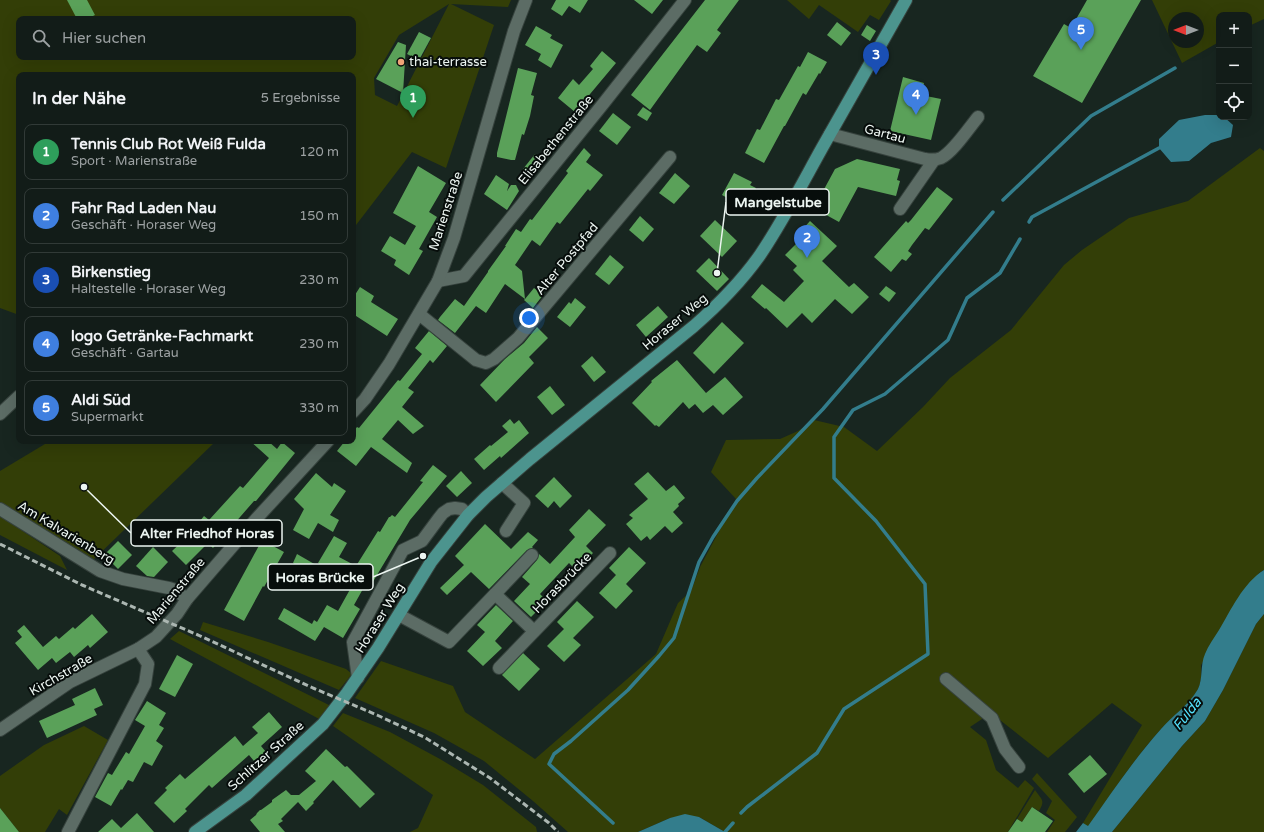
<!DOCTYPE html>
<html lang="de">
<meta charset="utf-8">
<style>
body{margin:0;font-family:"Varela Round",sans-serif;background:#1b2521;color:#f1f3f6}
.controls{position:absolute;right:12px;top:12px;display:grid;overflow:hidden;border-radius:8px;box-shadow:0 4px 16px #0002}
.controls button{width:36px;height:36px;display:grid;place-items:center;padding:0;border:0;border-bottom:1px solid #313a37;background:#121c18;color:#f1f3f6;font:20px sans-serif}
.compass{position:absolute;left:1168px;top:12px;width:36px;height:36px;border-radius:50%;background:#121c18;box-shadow:0 4px 16px #0002;rotate:270deg}
.you{position:absolute;left:529px;top:318px;width:14px;height:14px;margin:-10px;border:3px solid #fff;border-radius:50%;background:#1a73e8;box-shadow:0 0 0 6px #1a73e833}
.badge{display:grid;place-items:center;width:26px;height:26px;border-radius:50%;background:#0b8043;color:#fff;font-size:13px;font-weight:700}
.pin{position:absolute;translate:-50% -33px;filter:drop-shadow(0 1px 2px #0008)}
.pin::after{content:'';position:absolute;top:21px;width:14px;height:12px;background:inherit;clip-path:polygon(0 0,100% 0,50% 100%)}
.list{margin:0;padding:0;list-style:none}
h2{display:flex;justify-content:space-between;align-items:center;height:52px;margin:0;padding:0 16px;font-size:17px}
h2 small{font-size:13px;font-weight:400;color:#9ca1a2}
.list li{display:grid;grid-template-columns:26px 1fr auto;gap:12px;align-items:center;box-sizing:border-box;height:56px;margin:0 8px 8px;padding:0 8px;border:1px solid #313a37;border-radius:8px}
.list b{display:block;font-size:15px;white-space:nowrap}
.list p{margin:0;font-size:13px;white-space:nowrap;color:#9ca1a2}
.list em{font-size:13px;font-style:normal;color:#9ca1a2}
.icon{flex:none;width:22px;height:22px;fill:none;stroke:currentColor;stroke-width:2;stroke-linecap:round;stroke-linejoin:round}
.map{position:relative;flex:none;width:1264px;height:832px;overflow:hidden}
.search{position:absolute;background:#121c18;box-shadow:0 4px 16px #0002;left:16px;top:16px;width:340px;height:44px;display:flex;align-items:center;gap:10px;box-sizing:border-box;padding:0 14px;border-radius:8px;color:#9ca1a2;font-size:15px}
.panel{position:absolute;background:#121c18;box-shadow:0 4px 16px #0002;left:16px;top:72px;width:340px;height:372px;border-radius:8px}
.map>svg:first-child{display:block}
</style>
<div class="map">
<svg width="1264" height="832" viewBox="0 0 1264 832">
<rect width="100%" height="100%" fill="#182620"/>
<!-- green -->
<g fill="#333e07" fill-rule="evenodd">
<path d="M 0,0 L 511,0 L 508,7 L 451,4 L 494,25 L 446,168 L 412,152 L 353,229 L 353,75 L 19,75 L 19,315 L 0,308 ZM 449,4 L 397,106 L 375,95 L 374,78 L 399,35 ZM 19,19 L 353,19 L 353,57 L 19,57 Z"/>
<path d="M 787,0 L 890,0 L 891,1 L 879,20 L 870,15 L 858,32 L 819,5 L 809,19 Z"/>
<path d="M 1152,0 L 1264,0 L 1264,19 L 1249,26 L 1249,15 L 1219,15 L 1219,42 L 1182,63 ZM 1174,18 L 1198,18 L 1198,42 L 1174,42 Z"/>
<path d="M 1260,148 L 1264,151 L 1264,570 L 1259,573 L 1201,665 C 1201,673 1202,682 1198,689 C 1190,705 1172,716 1161,729 C 1134,759 1111,794 1088,827 L 1083,823 L 1142,725 L 1112,703 L 1048,758 L 991,713 L 970,727 L 986,740 L 996,770 L 1018,788 L 1025,780 L 1034,788 L 1008,832 L 725,832 L 699,817 L 670,818 L 638,832 L 568,832 L 533,801 L 484,761 L 434,733 L 355,698 L 381,661 L 453,686 L 465,712 L 535,759 L 656,654 L 678,603 L 691,591 L 700,567 L 736,499 L 711,472 L 726,440 L 780,439 L 798,431 L 814,420 L 844,427 L 877,451 L 923,407 L 950,378 L 1011,330 L 1064,265 L 1082,250 L 1129,218 L 1188,201 Z"/>
<path d="M 50,441 L 216,441 L 92,561 L 0,503 L 0,471 Z"/>
<path d="M 0,516 L 60,556 L 67,570 L 0,535 Z"/>
<path d="M 1264,614 L 1264,832 L 1112,832 L 1182,746 L 1205,721 L 1223,690 L 1256,624 Z"/>
<path d="M 203,622 L 268,642 L 346,669 L 352,674 L 339,690 L 200,630 Z"/>
<path d="M 179,631 L 331,706 L 321,720 L 170,639 Z"/>
<path d="M 343,713 L 390,732 L 440,759 L 483,785 L 536,827 L 537,832 L 410,832 L 418,828 L 433,795 L 333,726 Z"/>
<path d="M 84,726 L 108,740 L 67,815 L 59,809 L 45,832 L 19,832 L 0,808 L 0,776 L 44,745 Z"/>
<path d="M 1037,773 L 1077,817 L 1065,832 L 1047,832 L 1055,820 L 1046,813 L 1052,801 L 1032,779 Z"/>
<path d="M 1035,790 C 1041,799 1046,800 1039,811 L 1032,807 L 1022,822 L 1017,819 Z"/>
</g>
<!-- water -->
<g fill="#337d8c">
<path d="M 1205,115 L 1219,115 L 1219,117 L 1224,117 L 1233,125 L 1231,137 L 1211,143 L 1189,161 L 1171,162 L 1159,148 L 1159,139 L 1179,120 Z"/>
<path d="M 1264,570 L 1264,614 L 1256,624 L 1223,690 L 1205,721 L 1182,746 L 1112,832 L 1076,832 L 1083,823 L 1088,826 C 1111,794 1134,759 1161,729 C 1172,716 1189,705 1198,689 C 1203,679 1200,665 1205,654 C 1208,646 1214,638 1219,630 C 1231,610 1243,583 1264,570 Z"/>
<path d="M 685,814 L 699,817 L 725,832 L 638,832 L 670,818 Z"/>
</g>
<g fill="none" stroke-linecap="round" stroke-linejoin="round">
<!-- stream -->
<g stroke="#337d8c" stroke-width="3.5">
<path d="M 1003,200 L 1091,116 L 1175,68"/>
<path d="M 1029,222 L 1032,217 L 1159,148"/>
<path d="M 741,813 L 747,807 L 817,753 L 844,709 L 928,654 L 925,584 L 876,521 L 834,478 L 834,437 L 853,410 L 885,394 L 948,340 L 967,298 L 1000,273 L 1020,239"/>
<path d="M 613,823 L 549,764 L 554,754 L 571,741 L 628,690 L 659,656 L 674,638 L 699,562 L 713,537 L 737,501 L 757,478 L 823,409 L 993,212"/>
<path d="M 725,832 L 733,823"/>
</g>
</g>
<!-- building -->
<g fill="#5aa159">
<path d="M 67,0 L 87,0 L 95,15 L 87,19 L 77,19 Z"/>
<path d="M 556,0 L 588,0 L 580,13 L 569,6 L 562,16 L 551,9 Z"/>
<path d="M 634,0 L 663,0 L 652,14 Z"/>
<path d="M 705,0 L 739,0 L 717,30 L 721,33 L 707,52 L 697,45 L 650,110 L 631,95 Z"/>
<path d="M 1087,0 L 1141,0 L 1082,103 L 1033,76 L 1064,24 L 1071,28 Z"/>
<path d="M 837,22 L 851,33 L 841,46 L 827,35 Z"/>
<path d="M 867,25 L 876,31 L 870,41 L 861,35 Z"/>
<path d="M 536,26 L 552,35 L 550,38 L 563,45 L 551,68 L 538,60 L 541,54 L 525,45 Z"/>
<path d="M 419,32 L 431,38 L 419,60 L 407,54 Z"/>
<path d="M 398,42 L 406,45 L 403,93 L 376,79 Z"/>
<path d="M 602,51 L 616,63 L 575,112 L 558,98 L 573,79 L 579,85 L 593,69 L 590,66 Z"/>
<path d="M 808,52 L 827,62 L 820,74 L 819,73 L 806,95 L 803,93 L 785,126 L 784,126 L 764,163 L 745,153 L 757,129 L 760,130 L 776,99 L 779,100 L 798,66 L 800,67 Z"/>
<path d="M 518,68 L 537,73 L 531,95 L 534,96 L 530,116 L 524,135 L 522,134 L 515,160 L 511,160 L 497,157 L 497,153 Z"/>
<path d="M 903,77 L 924,83 L 921,95 L 941,99 L 931,140 L 890,131 Z"/>
<path d="M 643,107 L 652,113 L 647,121 L 637,115 Z"/>
<path d="M 613,113 L 631,127 L 617,145 L 599,131 Z"/>
<path d="M 584,148 L 591,155 L 586,162 L 603,175 L 590,191 L 588,189 L 560,224 L 557,222 L 540,246 L 532,240 L 515,265 L 522,271 L 525,299 L 534,288 L 543,295 L 533,308 L 524,300 L 525,299 L 505,284 L 486,313 L 476,306 L 455,333 L 438,320 L 440,317 L 455,299 L 464,306 L 488,272 L 488,271 L 506,246 L 505,246 L 516,229 L 521,232 L 530,219 L 532,220 L 568,173 L 566,171 Z"/>
<path d="M 535,154 L 544,160 L 532,176 L 523,169 Z"/>
<path d="M 857,159 L 900,169 L 897,180 L 900,181 L 896,196 L 858,187 L 839,222 L 819,211 L 821,209 L 815,206 L 835,169 Z"/>
<path d="M 418,166 L 446,183 L 429,212 L 437,217 L 419,249 L 423,251 L 409,275 L 394,265 L 396,260 L 381,251 L 390,236 L 405,245 L 416,226 L 393,213 Z"/>
<path d="M 675,173 L 690,186 L 674,204 L 659,193 Z"/>
<path d="M 734,173 L 752,182 L 750,185 L 756,188 L 748,203 L 742,200 L 740,205 L 722,195 Z"/>
<path d="M 496,175 L 509,184 L 507,191 L 511,185 L 516,185 L 519,191 L 507,210 L 484,194 Z"/>
<path d="M 937,187 L 953,199 L 929,230 L 925,228 L 912,245 L 908,251 L 912,254 L 906,261 L 902,259 L 891,272 L 874,257 L 906,221 L 908,223 L 911,220 Z"/>
<path d="M 640,216 L 654,229 L 643,242 L 629,230 Z"/>
<path d="M 715,220 L 737,241 L 722,257 L 700,236 Z"/>
<path d="M 810,221 L 837,246 L 822,261 L 849,287 L 854,283 L 869,297 L 852,314 L 835,299 L 812,323 L 802,313 L 787,328 L 766,308 L 765,309 L 751,297 L 762,284 L 784,302 L 804,281 L 793,270 L 797,266 L 785,255 L 805,235 L 801,231 Z"/>
<path d="M 610,255 L 624,267 L 609,285 L 595,274 Z"/>
<path d="M 709,258 L 729,279 L 717,291 L 696,271 Z"/>
<path d="M 886,286 L 896,293 L 889,302 L 879,294 Z"/>
<path d="M 360,287 L 374,296 L 371,302 L 398,319 L 387,336 L 353,314 L 353,298 Z"/>
<path d="M 575,298 L 586,307 L 570,327 L 557,317 L 569,302 L 571,304 Z"/>
<path d="M 658,306 L 668,317 L 646,337 L 636,325 Z"/>
<path d="M 722,322 L 744,343 L 714,374 L 693,353 Z"/>
<path d="M 537,327 L 548,338 L 529,357 L 534,363 L 496,402 L 480,385 L 505,359 L 524,343 Z"/>
<path d="M 429,331 L 447,346 L 433,363 L 430,360 L 408,388 L 414,392 L 402,407 L 424,426 L 413,434 L 398,420 L 382,439 L 412,463 L 407,473 L 371,447 L 356,466 L 337,451 L 345,441 L 353,441 L 353,432 L 357,427 L 359,428 L 398,380 L 400,381 L 422,354 L 415,348 Z"/>
<path d="M 592,356 L 606,372 L 594,382 L 581,366 Z"/>
<path d="M 677,360 L 706,393 L 725,377 L 743,397 L 723,415 L 713,405 L 703,413 L 695,404 L 689,409 L 683,402 L 659,427 L 656,425 L 655,426 L 632,403 L 652,382 L 651,381 Z"/>
<path d="M 550,386 L 565,405 L 552,415 L 537,397 Z"/>
<path d="M 510,419 L 514,424 L 519,420 L 529,433 L 501,458 L 500,456 L 484,470 L 474,459 L 490,445 L 491,446 L 508,432 L 502,426 Z"/>
<path d="M 250,441 L 268,441 L 277,449 L 282,442 L 295,453 L 256,501 L 254,501 L 213,548 L 208,543 L 186,565 L 172,551 L 188,536 L 204,516 L 209,520 L 240,486 L 243,488 L 269,458 Z"/>
<path d="M 433,465 L 447,476 L 410,520 L 368,590 L 364,587 L 354,605 L 360,609 L 343,638 L 324,627 L 315,641 L 278,619 L 284,608 L 312,624 L 314,620 L 317,622 L 327,605 L 338,611 L 353,584 L 318,563 L 334,536 L 347,543 L 339,557 L 356,566 L 378,531 L 380,532 L 389,517 L 390,517 L 392,515 L 395,517 L 423,482 L 420,481 Z"/>
<path d="M 461,471 L 472,483 L 457,497 L 446,486 Z"/>
<path d="M 648,472 L 666,491 L 674,485 L 685,498 L 678,504 L 679,506 L 673,512 L 683,523 L 672,533 L 665,526 L 650,540 L 647,536 L 641,541 L 626,524 L 633,518 L 629,515 L 648,499 L 634,484 Z"/>
<path d="M 316,473 L 332,487 L 334,483 L 346,491 L 330,515 L 339,520 L 333,532 L 318,523 L 309,539 L 293,530 L 304,509 L 294,499 Z"/>
<path d="M 554,477 L 572,496 L 560,508 L 554,501 L 548,508 L 535,496 Z"/>
<path d="M 589,509 L 606,525 L 586,546 L 593,553 L 576,570 L 569,563 L 540,594 L 547,601 L 531,617 L 514,601 L 530,584 L 522,577 L 537,560 L 539,554 L 550,564 L 575,537 L 569,530 Z"/>
<path d="M 485,524 L 511,549 L 528,532 L 538,540 L 532,547 L 533,548 L 527,550 L 489,589 L 471,572 L 447,595 L 440,588 L 464,565 L 455,556 Z"/>
<path d="M 262,540 L 284,552 L 264,587 L 263,586 L 244,621 L 224,610 Z"/>
<path d="M 118,541 L 132,555 L 118,569 L 104,555 Z"/>
<path d="M 153,547 L 168,562 L 154,577 L 147,576 L 136,566 Z"/>
<path d="M 629,547 L 646,563 L 626,584 L 633,591 L 616,609 L 599,593 L 616,575 L 609,568 Z"/>
<path d="M 297,554 L 323,569 L 318,578 L 293,563 Z"/>
<path d="M 577,601 L 594,617 L 573,638 L 581,645 L 564,662 L 547,646 L 564,629 L 557,622 Z"/>
<path d="M 496,605 L 513,621 L 495,641 L 502,648 L 483,666 L 467,651 L 485,632 L 477,625 Z"/>
<path d="M 92,614 L 108,632 L 90,648 L 88,645 L 74,657 L 70,652 L 56,663 L 52,658 L 38,670 L 15,643 L 22,637 L 17,631 L 24,625 L 43,647 L 56,636 L 59,639 L 73,627 L 75,629 Z"/>
<path d="M 523,653 L 540,669 L 519,691 L 502,675 Z"/>
<path d="M 177,655 L 193,664 L 175,697 L 159,689 Z"/>
<path d="M 95,688 L 103,705 L 94,709 L 97,715 L 47,738 L 39,721 L 75,705 L 72,699 Z"/>
<path d="M 147,701 L 166,713 L 159,725 L 164,728 L 156,741 L 163,746 L 152,766 L 144,762 L 133,782 L 128,780 L 122,790 L 121,789 L 111,806 L 95,797 L 108,773 L 112,775 L 126,752 L 129,754 L 145,726 L 135,720 Z"/>
<path d="M 269,712 L 282,727 L 261,746 L 266,752 L 254,761 L 249,755 L 212,788 L 209,785 L 185,809 L 187,811 L 174,823 L 154,803 L 167,790 L 165,788 L 180,774 L 185,779 L 235,736 L 243,746 L 258,733 L 252,727 Z"/>
<path d="M 326,749 L 345,767 L 347,766 L 375,794 L 360,808 L 333,780 L 313,802 L 314,803 L 306,811 L 298,802 L 281,819 L 283,821 L 278,824 L 285,832 L 260,832 L 250,820 L 256,815 L 257,813 L 260,810 L 261,810 L 272,802 L 272,800 L 286,790 L 291,795 L 299,795 L 316,781 L 305,771 Z"/>
<path d="M 1090,755 L 1107,774 L 1084,793 L 1068,774 Z"/>
<path d="M 1032,807 L 1053,821 L 1045,832 L 1008,832 L 1017,819 L 1022,822 Z"/>
<path d="M 0,808 L 19,832 L 0,832 Z"/>
<path d="M 137,813 L 154,832 L 98,832 L 112,819 L 121,828 Z"/>
</g>
<g fill="none" stroke-linecap="round" stroke-linejoin="round">
<!-- minor casing -->
<g stroke="#36423d" stroke-width="14">
<g id="minor">
<path d="M 830,134 L 925,159 C 931,160 936,160 941,158 C 953,152 969,128 978,117"/>
<path d="M 900,209 L 934,160"/>
<path d="M 438,281 L 464,276 L 603,104 L 685,0"/>
<path d="M 419,314 L 476,360 L 486,363 L 494,359 L 518,338 L 670,157"/>
<path d="M 353,412 L 365,399 L 389,364 L 438,281 L 454,238 L 514,31 L 526,0"/>
<path d="M 0,414 L 19,396"/>
<path d="M 502,483 L 524,503 L 506,531"/>
<path d="M 0,509 L 100,571 L 123,579 L 169,588 L 175,590 L 187,599"/>
<path d="M 495,594 L 532,555"/>
<path d="M 399,615 L 449,642 L 495,594 L 534,631"/>
<path d="M 499,668 L 610,553"/>
<path d="M 358,678 L 353,642 L 403,550 L 422,541 L 439,518 L 443,513 L 449,509 L 455,508 L 462,509 L 468,515"/>
<path d="M 946,679 L 992,718 L 1005,749 L 1019,767"/>
<path d="M 0,730 L 70,682 L 138,649 L 156,637 L 177,614 L 187,599 L 257,518 L 328,441"/>
<path d="M 68,832 L 145,684 L 148,664 L 138,649"/>
</g>
</g>
<!-- major casing -->
<g stroke="#36423d" stroke-width="14">
<path id="major" d="M 195,832 L 246,795 L 323,724 L 347,693 L 378,648 L 431,562 L 468,515 L 486,497 L 530,459 L 694,326 C 718,305 741,282 760,255 C 783,221 802,184 822,148 C 850,98 878,49 906,0"/>
</g>
<!-- minor -->
<use href="#minor" stroke="#5c6c65" stroke-width="12"/>
<!-- major -->
<use href="#major" stroke="#4c948e" stroke-width="12"/>
<!-- rail -->
<path stroke="#acb7b2" stroke-width="3" stroke-dasharray="6 3" stroke-linecap="butt" d="M 0,544 L 82,585 L 198,635 L 313,688 L 377,715 L 424,737 L 490,778 L 549,823 L 558,832"/>
</g>
<!-- markers -->
<circle fill="#efa377" stroke="#070d0b" stroke-width="1.5" cx="401" cy="62" r="4"/>
<g text-anchor="middle" dominant-baseline="central" stroke-width="4" stroke-linejoin="round" paint-order="stroke">
<!-- poi labels -->
<g font-size="13" fill="#ecf5f1" stroke="#070d0b" text-anchor="start">
<text x="409" y="62">thai-terrasse</text>
</g>
<!-- street labels -->
<g font-size="13" fill="#ecf5f1" stroke="#070d0b">
<text transform="translate(885 134) rotate(15)">Gartau</text>
<text transform="translate(556 140) rotate(-51)">Elisabethenstraße</text>
<text transform="translate(446 211) rotate(-72)">Marienstraße</text>
<text transform="translate(567 259) rotate(-50)">Alter Postpfad</text>
<text transform="translate(675 322) rotate(-40)">Horaser Weg</text>
<text transform="translate(66 533) rotate(31)">Am Kalvarienberg</text>
<text transform="translate(562 583) rotate(-46)">Horasbrücke</text>
<text transform="translate(176 591) rotate(-50)">Marienstraße</text>
<text transform="translate(380 618) rotate(-58)">Horaser Weg</text>
<text transform="translate(61 675) rotate(-30)">Kirchstraße</text>
<text transform="translate(266 756) rotate(-42)">Schlitzer Straße</text>
</g>
<!-- water labels -->
<g font-size="14" font-style="italic" fill="#55e2fe" stroke="#070d0b">
<text transform="translate(1187 714) rotate(-52)">Fulda</text>
</g>
</g>
<!-- callouts -->
<path fill="none" stroke="#ecf5f1" stroke-width="1.5" d="M717 273L726 202M84 487L131 533M423 556L373 577"/>
<g fill="#ecf5f1" stroke="#070d0b" stroke-width="1.5">
<circle cx="717" cy="273" r="4"/>
<circle cx="84" cy="487" r="4"/>
<circle cx="423" cy="556" r="4"/>
</g>
<g fill="#070d0b" stroke="#ecf5f1" stroke-width="1.5">
<rect x="726" y="189" width="103" height="26" rx="4"/>
<rect x="131" y="520" width="151" height="26" rx="4"/>
<rect x="268" y="564" width="105" height="26" rx="4"/>
</g>
<g font-size="14" text-anchor="middle" font-weight="bold" fill="#ecf5f1">
<text x="778" y="207">Mangelstube</text>
<text x="207" y="538">Alter Friedhof Horas</text>
<text x="320" y="582">Horas Brücke</text>
</g>
</svg>
<div class="controls">
<button>+</button>
<button>−</button>
<button><svg class="icon" aria-label="locate" viewBox="0 0 24 24"><circle cx="12" cy="12" r="6"/><path d="M12 2v4M12 18v4M2 12h4M18 12h4"/></svg></button>
</div>
<svg class="compass" viewBox="-18 -18 36 36"><path d="M0-13l5 13h-10z" fill="#e53935"/><path d="M0 13l5-13h-10z" fill="#9ca1a2"/></svg>
<div class="you"></div>
<div class="pin badge" style="left:413px;top:118px;background:#2e9e5b">1</div>
<div class="pin badge" style="left:807px;top:258px;background:#3f7fe0">2</div>
<div class="pin badge" style="left:876px;top:75px;background:#1a4fb4">3</div>
<div class="pin badge" style="left:916px;top:115px;background:#3f7fe0">4</div>
<div class="pin badge" style="left:1081px;top:50px;background:#3f7fe0">5</div>
<div class="search"><svg class="icon" aria-label="search" viewBox="0 0 24 24"><circle cx="10" cy="10" r="6"/><path d="M15 15l6 6"/></svg>Hier suchen</div>
<section class="panel">
<h2>In der Nähe<small>5 Ergebnisse</small></h2>
<ul class="list">
<li><span class="badge" style="background:#2e9e5b">1</span><div><b>Tennis Club Rot Weiß Fulda</b><p>Sport · Marienstraße</p></div><em>120 m</em></li>
<li><span class="badge" style="background:#3f7fe0">2</span><div><b>Fahr Rad Laden Nau</b><p>Geschäft · Horaser Weg</p></div><em>150 m</em></li>
<li><span class="badge" style="background:#1a4fb4">3</span><div><b>Birkenstieg</b><p>Haltestelle · Horaser Weg</p></div><em>230 m</em></li>
<li><span class="badge" style="background:#3f7fe0">4</span><div><b>logo Getränke-Fachmarkt</b><p>Geschäft · Gartau</p></div><em>230 m</em></li>
<li><span class="badge" style="background:#3f7fe0">5</span><div><b>Aldi Süd</b><p>Supermarkt</p></div><em>330 m</em></li>
</ul>
</section>
</div>
